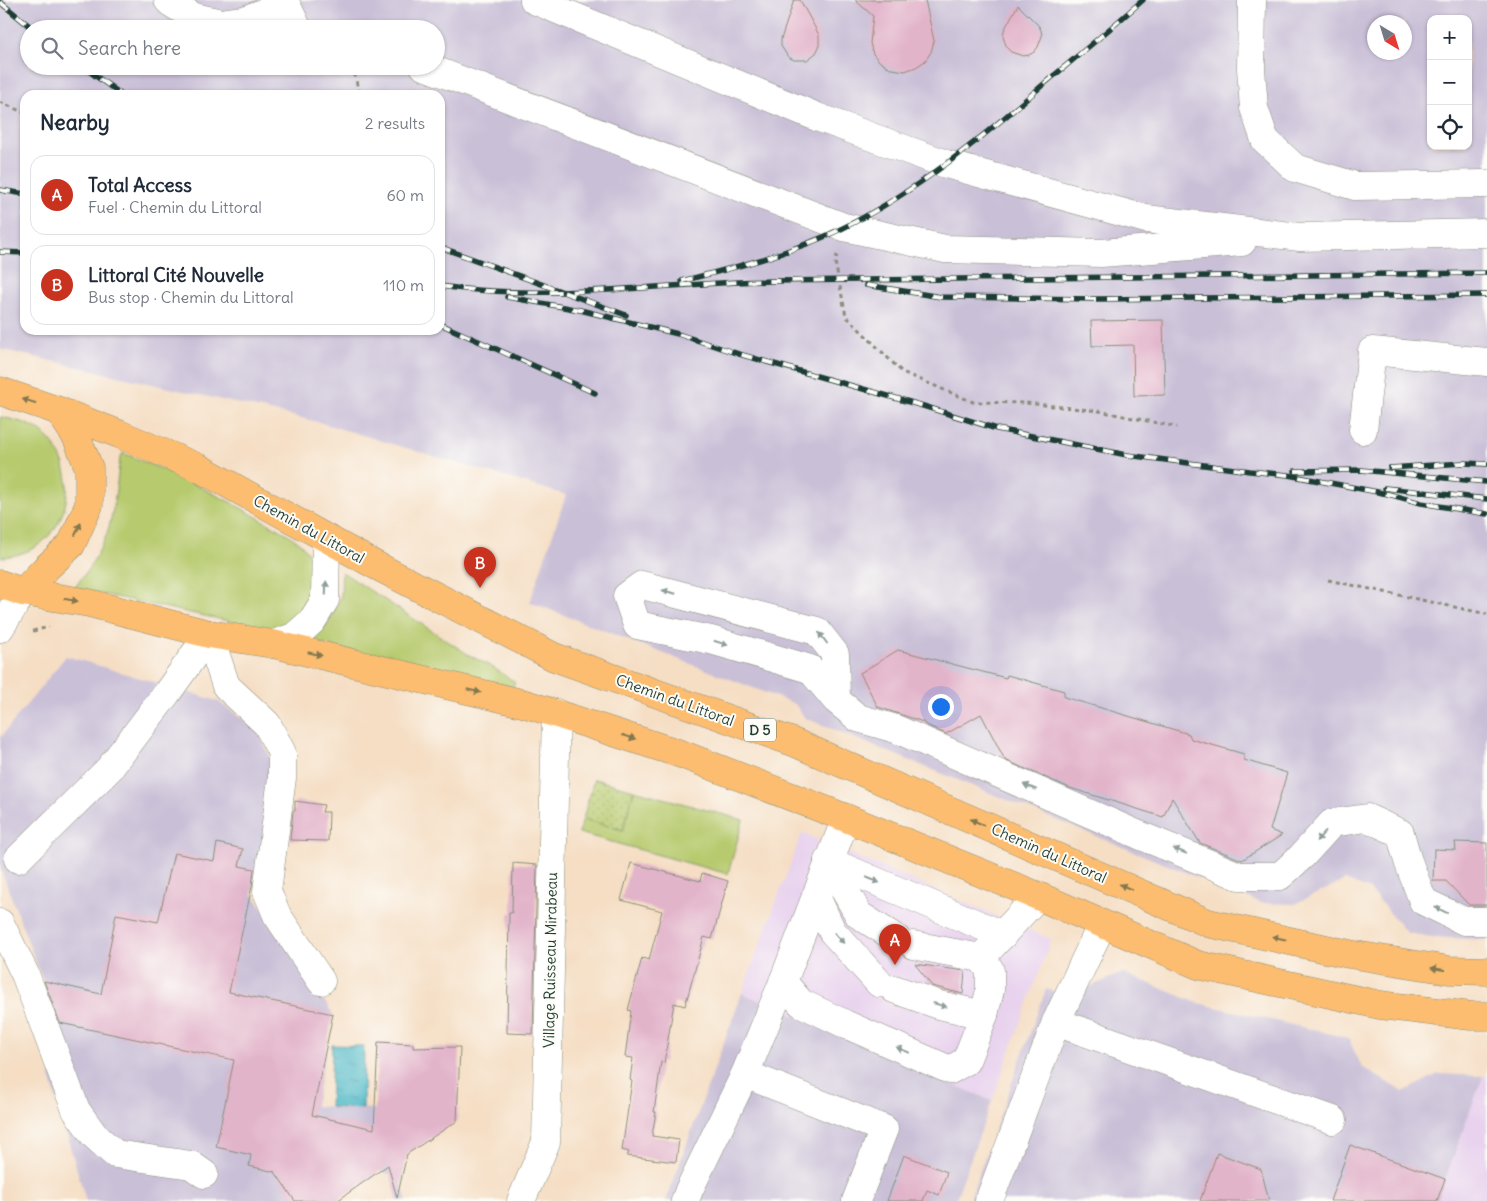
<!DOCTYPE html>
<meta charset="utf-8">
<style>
body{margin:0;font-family:Delius,sans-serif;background:#f6f6f7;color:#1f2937}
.controls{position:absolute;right:15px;top:15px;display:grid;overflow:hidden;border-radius:10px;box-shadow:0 1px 4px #0004}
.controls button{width:45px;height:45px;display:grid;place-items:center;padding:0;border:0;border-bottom:1px solid #e0e1e3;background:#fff;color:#1f2937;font:25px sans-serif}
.compass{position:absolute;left:1367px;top:15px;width:45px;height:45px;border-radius:50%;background:#fff;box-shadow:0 1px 4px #0004;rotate:142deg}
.you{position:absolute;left:940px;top:706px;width:18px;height:18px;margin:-12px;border:4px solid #fff;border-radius:50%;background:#1a73e8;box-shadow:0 0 0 8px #1a73e833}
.badge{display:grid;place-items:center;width:32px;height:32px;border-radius:50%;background:#c8321e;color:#fff;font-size:16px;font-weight:700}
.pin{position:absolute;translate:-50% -41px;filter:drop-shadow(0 1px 2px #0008)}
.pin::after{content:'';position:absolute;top:26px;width:18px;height:15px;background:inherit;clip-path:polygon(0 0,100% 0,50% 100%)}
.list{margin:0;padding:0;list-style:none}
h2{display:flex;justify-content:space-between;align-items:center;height:65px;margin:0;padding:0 20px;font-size:21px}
h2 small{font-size:16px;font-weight:400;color:#747a83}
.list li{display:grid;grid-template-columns:32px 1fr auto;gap:15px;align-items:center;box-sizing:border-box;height:80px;margin:0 10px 10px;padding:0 10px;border:1px solid #e0e1e3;border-radius:15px}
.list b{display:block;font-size:19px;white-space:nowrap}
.list p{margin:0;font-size:16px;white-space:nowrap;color:#747a83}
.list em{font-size:16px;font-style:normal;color:#747a83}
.icon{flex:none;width:28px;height:28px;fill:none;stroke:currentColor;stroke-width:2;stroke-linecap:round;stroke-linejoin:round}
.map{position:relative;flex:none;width:1487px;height:1201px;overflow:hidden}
.search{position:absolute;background:#fff;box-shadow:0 1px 4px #0004;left:20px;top:20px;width:425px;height:55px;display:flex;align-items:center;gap:12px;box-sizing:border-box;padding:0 18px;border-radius:28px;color:#747a83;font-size:19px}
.panel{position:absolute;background:#fff;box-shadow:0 1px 4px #0004;left:20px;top:90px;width:425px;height:245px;border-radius:15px}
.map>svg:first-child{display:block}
</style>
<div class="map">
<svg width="1487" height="1201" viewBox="0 0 1487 1201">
<defs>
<pattern id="park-dots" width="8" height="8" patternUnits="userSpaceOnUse" patternTransform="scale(1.25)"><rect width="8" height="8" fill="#b7ca6e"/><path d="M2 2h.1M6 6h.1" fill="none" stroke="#94a55b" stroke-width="1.8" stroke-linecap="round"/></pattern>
<pattern id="water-ripples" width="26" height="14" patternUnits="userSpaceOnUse" patternTransform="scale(1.25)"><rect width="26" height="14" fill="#4bb7c6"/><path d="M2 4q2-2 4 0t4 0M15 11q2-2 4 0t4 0" fill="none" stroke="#3e96a2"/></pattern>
</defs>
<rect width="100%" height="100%" fill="#fdfcf7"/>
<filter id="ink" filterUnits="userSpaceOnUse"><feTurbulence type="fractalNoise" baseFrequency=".02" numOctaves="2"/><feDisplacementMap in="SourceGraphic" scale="10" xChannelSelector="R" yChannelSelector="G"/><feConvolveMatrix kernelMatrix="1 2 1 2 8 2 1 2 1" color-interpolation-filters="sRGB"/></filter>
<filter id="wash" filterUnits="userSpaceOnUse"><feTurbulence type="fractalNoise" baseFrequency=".0096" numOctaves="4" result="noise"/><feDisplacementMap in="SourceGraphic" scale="20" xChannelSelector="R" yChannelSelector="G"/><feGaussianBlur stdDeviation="1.12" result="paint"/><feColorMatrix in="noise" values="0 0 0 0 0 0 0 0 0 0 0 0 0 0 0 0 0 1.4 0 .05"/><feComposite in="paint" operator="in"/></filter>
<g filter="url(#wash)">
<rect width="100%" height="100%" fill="#f5dec4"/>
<!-- built -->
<g fill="#e8d2ee">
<path d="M 802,833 L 1051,939 L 992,1101 L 742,993 Z"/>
<path d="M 1483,1076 L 1487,1076 L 1487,1201 L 1437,1201 Z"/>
</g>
<!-- industrial -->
<g fill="#c9bfd7" fill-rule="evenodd">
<path d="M 0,0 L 1487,0 L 1487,940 L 1432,937 L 1407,933 L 1370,890 L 1345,880 L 1295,904 L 1261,903 L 805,718 L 795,704 L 530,602 L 566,495 L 318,422 L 0,349 ZM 1431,19 L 1468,19 L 1468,146 L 1431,146 ZM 1374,22 L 1404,22 L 1404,52 L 1374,52 ZM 29,29 L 436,29 L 436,66 L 29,66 ZM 25,95 L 440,95 L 440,330 L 25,330 Z"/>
<path d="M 66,656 L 218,701 L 259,732 L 276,771 L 252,893 L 333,1014 L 315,1106 L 437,1112 L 407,1154 L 401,1185 L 407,1200 L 398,1201 L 390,1174 L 379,1171 L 337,1201 L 86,1201 L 50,1077 L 56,1022 L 43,981 L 0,867 L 0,738 Z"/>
<path d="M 1123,973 L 1198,1003 L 1348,1038 L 1362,1067 L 1403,1092 L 1438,1074 L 1483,1076 L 1437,1201 L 969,1201 L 1046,989 L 1081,1000 L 1086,988 Z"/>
<path d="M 742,993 L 992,1101 L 955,1201 L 666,1201 Z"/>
</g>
<!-- grass -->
<g fill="#b7ca6e" stroke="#6b8451">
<path d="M 0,417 C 15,420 31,423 43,433 C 90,476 65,556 0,557 Z"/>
<path d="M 123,453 L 174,474 L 230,502 L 289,535 L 301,544 L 312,558 L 315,590 L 299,617 L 283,628 L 270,630 L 74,588 C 87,573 104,546 109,527 C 115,505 117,481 120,458 Z"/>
<path d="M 342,572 L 469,655 L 492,667 L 515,682 L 513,687 L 311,642 L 330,621 L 341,596 Z"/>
<path d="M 634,790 L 743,820 L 728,874 L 579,833 L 583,819 L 623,830 Z"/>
</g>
<!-- park -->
<path fill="url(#park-dots)" stroke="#6b8451" d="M 594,779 L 634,790 L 623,830 L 583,819 Z"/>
<!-- water -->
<path fill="url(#water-ripples)" stroke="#357a7d" d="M 332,1045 L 364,1046 L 363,1109 L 330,1107 Z"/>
<g id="blocks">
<!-- building -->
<g fill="#e2b4ca">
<path d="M 794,0 L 800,0 L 819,35 L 819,47 L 816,53 L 807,60 L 794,60 L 788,57 L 781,46 L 781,39 Z"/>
<path d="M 855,0 L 925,0 L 934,41 L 931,52 L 925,61 L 916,67 L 905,71 L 892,69 L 880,62 L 873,54 L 870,43 L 873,16 Z"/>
<path d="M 1018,5 L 1038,25 L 1041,30 L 1042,36 L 1038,47 L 1034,52 L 1029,55 L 1023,56 L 1011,52 L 1007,48 L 1003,37 L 1004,30 Z"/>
<path d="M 1163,320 L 1165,395 L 1134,396 L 1133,345 L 1092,346 L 1091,321 Z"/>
<path d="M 898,650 L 1006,678 L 1007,675 L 1064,691 L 1064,697 L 1189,734 L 1191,739 L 1244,754 L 1244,760 L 1287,773 L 1270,830 L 1282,835 L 1242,860 L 1200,843 L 1172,798 L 1163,817 L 1070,788 L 1005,760 L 981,714 L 946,734 L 924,724 L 923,722 L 878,707 L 860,673 Z"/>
<path d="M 295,801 L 324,805 L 322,812 L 329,812 L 328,841 L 290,840 L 293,811 L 295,811 Z"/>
<path d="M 1455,842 L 1487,843 L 1487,905 L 1469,905 L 1446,881 L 1433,881 L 1434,849 L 1456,850 Z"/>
<path d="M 217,843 L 243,849 L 239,866 L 254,869 L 252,886 L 229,992 L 333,1014 L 312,1115 L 374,1129 L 378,1042 L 413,1044 L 413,1048 L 460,1047 L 457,1121 L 407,1154 L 397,1198 L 388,1165 L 337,1201 L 295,1201 L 275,1172 L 249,1166 L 251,1155 L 216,1147 L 234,1060 L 60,1023 L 44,981 L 101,994 L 116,914 L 158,922 L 174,853 L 214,861 Z"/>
<path d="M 513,863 L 537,865 L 533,1034 L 507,1033 L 509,913 L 512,913 Z"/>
<path d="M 631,863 L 700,881 L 702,873 L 728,881 L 712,939 L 704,937 L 685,1006 L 674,1003 L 664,1063 L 661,1062 L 654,1112 L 656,1112 L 652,1136 L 679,1140 L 676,1162 L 627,1156 L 629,1152 L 622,1150 L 632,1081 L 630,1080 L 633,1058 L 625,1057 L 631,1011 L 628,1010 L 642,958 L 649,960 L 662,911 L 621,900 Z"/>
<path d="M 915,964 L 965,971 L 963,994 L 932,986 Z"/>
<path d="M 1350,1145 L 1445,1179 L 1437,1201 L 1330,1201 Z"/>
<path d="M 1217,1153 L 1261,1169 L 1269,1201 L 1200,1201 Z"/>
<path d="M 904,1155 L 947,1172 L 939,1195 L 927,1190 L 923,1201 L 887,1201 Z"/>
</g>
</g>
</g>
<g filter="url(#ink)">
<use href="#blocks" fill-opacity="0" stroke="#8a8e7c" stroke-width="1"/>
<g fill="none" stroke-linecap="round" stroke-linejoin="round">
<!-- minor casing -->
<g stroke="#8a8e7c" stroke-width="29">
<g id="minor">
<path d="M 168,0 L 171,3 L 194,17 L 221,23 L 244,20 L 265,12 L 280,0"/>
<path d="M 284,0 L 298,29"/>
<path d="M 534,0 L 817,117 L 946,164 L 1146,219 L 1300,237 L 1487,233"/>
<path d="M 1252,0 L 1251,69 L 1254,108 L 1265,140 L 1295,168 L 1355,186 L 1487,184"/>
<path d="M 424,66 L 844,227 L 945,249 L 1101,253 L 1242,242"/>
<path d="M 1363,430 L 1372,351 L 1487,362"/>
<path d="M 0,628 L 23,592"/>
<path d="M 209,634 L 226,686 L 267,724 L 282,753 L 282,778 L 267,891 L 277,915 L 321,981"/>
<path d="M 273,644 L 294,637 L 312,621 L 325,600 L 326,538"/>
<path d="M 836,700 L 835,654 L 817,631 L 642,585 L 627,596 L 637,625 L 711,640 L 810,669 L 836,700 L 858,718 L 896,729 L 1139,835 L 1239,876 L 1280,876 L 1302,856 L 1332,823 L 1367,818 L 1400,833 L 1408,861 L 1423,901 L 1464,921 L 1487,921"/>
<path d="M 846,818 L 783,982 L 745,1074 L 884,1129 L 856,1201"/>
<path d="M 18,859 L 109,769 L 167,693 L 209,634"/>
<path d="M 828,861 L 1003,935"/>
<path d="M 828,861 L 859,915 L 897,939"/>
<path d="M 816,896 L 832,931 L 879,983"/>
<path d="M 0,923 L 25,974 L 76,1110 L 94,1135 L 115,1154 L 191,1165 L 204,1174"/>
<path d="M 1102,924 L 1056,1022 L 1333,1120"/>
<path d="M 913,945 L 981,958 L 1038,896"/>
<path d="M 981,958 L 990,970 L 990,990 L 984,1015"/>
<path d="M 783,982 L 801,1003 L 845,1024 L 950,1070 L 966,1061 L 984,1015 L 939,1005 L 894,989"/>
<path d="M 521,1201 L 546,1142 L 556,713"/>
<path d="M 685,1201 L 689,1190 L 745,1074"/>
<path d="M 989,1201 L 1056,1022"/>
</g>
</g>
<!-- major casing -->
<g stroke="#8a8e7c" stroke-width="29">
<g id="major">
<path d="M 0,391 L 59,411 L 119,434 L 199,468 L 377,566 L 554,657 L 793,742 L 1208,923 L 1349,954 L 1449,970 L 1487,971"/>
<path d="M 0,584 L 23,592 L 89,603 L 209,634 L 273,644 L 526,704 L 681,754 L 846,818 L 1038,896 L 1198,965 L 1380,1005 L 1471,1016 L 1487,1016"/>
<path d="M 23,592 L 45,569 L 71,545 L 89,505 L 89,468 L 77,438 L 59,411"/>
</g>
</g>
<!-- path -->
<g stroke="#8a8e7c" stroke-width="3" stroke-dasharray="4 4" stroke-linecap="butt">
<path d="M 352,66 L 360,95"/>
<path d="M 0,102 L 25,113"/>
<path d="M 837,255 L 835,262 L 846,316 L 902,372 L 973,402 L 1026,403 L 1099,411 L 1177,427"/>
<path d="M 1328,580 L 1487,614"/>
<path d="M 33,631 L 49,627"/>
</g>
<!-- minor -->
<use href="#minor" stroke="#fff" stroke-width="28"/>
<!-- major -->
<use href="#major" stroke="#fcbd6f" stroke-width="28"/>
<!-- rail casing -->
<g stroke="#1f3d34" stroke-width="5.5">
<g id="rail">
<path d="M 0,2 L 33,29"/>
<path d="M 82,66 L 122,95"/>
<path d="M 0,190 L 25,194"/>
<path d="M 440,247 L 626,315"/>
<path d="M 0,252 L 25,253"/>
<path d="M 682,281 C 737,267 792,253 843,228 C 918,191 983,137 1045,83 C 1078,56 1111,28 1143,0"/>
<path d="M 866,285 L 941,297 L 1097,299 L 1487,295"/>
<path d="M 440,286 C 550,302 661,283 771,281 C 1010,278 1248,276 1487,273"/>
<path d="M 507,297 L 580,310 L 678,334 L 739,354 L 920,405 L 997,429 L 1127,455 L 1250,471 L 1288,475 L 1388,494 L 1421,503 L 1487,514"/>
<path d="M 440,324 L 595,393"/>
<path d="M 1390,468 L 1463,463 L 1487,464"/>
<path d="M 1295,471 L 1361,470 L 1487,482"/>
<path d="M 1385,488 L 1487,499"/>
</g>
</g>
<!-- rail -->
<use href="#rail" stroke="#fdfcf7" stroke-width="4" stroke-dasharray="11" stroke-linecap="butt"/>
</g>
<!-- one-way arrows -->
<defs><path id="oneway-solid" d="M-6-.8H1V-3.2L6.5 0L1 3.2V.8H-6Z" transform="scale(1.25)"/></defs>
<g fill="#82774f">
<use href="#oneway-solid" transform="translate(29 401) rotate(-162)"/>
<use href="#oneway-solid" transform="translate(78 529) rotate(-65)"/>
<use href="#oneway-solid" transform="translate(71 600) rotate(10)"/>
<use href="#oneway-solid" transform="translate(315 654) rotate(13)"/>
<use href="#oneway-solid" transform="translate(474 691) rotate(13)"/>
<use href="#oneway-solid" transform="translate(629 737) rotate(18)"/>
<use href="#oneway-solid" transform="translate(977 822) rotate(-156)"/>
<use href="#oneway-solid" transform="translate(1126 887) rotate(-156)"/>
<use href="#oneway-solid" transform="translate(1279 938) rotate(-167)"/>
<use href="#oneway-solid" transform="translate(1438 969) rotate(-171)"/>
</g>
<g fill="#8f9e9a">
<use href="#oneway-solid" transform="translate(326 588) rotate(-88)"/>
<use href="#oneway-solid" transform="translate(669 592) rotate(-166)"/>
<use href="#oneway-solid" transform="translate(823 638) rotate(-127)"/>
<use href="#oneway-solid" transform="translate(721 643) rotate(17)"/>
<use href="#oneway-solid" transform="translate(1030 787) rotate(-157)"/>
<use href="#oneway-solid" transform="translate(1321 836) rotate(132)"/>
<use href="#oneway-solid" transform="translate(1180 851) rotate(-158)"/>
<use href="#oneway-solid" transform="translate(873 880) rotate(23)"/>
<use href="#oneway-solid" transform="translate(1441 910) rotate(-154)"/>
<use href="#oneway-solid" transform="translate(839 938) rotate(48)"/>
<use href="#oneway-solid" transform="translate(940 1005) rotate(16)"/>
<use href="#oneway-solid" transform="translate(903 1050) rotate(-157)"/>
</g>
</g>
<g text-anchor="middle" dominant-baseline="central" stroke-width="4" stroke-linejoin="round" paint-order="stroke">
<!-- shield labels -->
<rect fill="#fdfcf7" stroke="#62766e" stroke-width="1" x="744" y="718.5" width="32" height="23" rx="4"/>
<g font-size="14" font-weight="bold" fill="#1f3d34">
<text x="760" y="730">D 5</text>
</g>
<!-- street labels -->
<g font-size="15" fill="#1f3d34" stroke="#fdfcf7">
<text transform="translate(309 529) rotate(29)">Chemin du Littoral</text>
<text transform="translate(675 700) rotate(20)">Chemin du Littoral</text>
<text transform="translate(1049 853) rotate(24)">Chemin du Littoral</text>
<text transform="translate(550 960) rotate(-89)">Village Ruisseau Mirabeau</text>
</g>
</g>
</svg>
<div class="controls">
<button>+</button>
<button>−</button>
<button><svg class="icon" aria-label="locate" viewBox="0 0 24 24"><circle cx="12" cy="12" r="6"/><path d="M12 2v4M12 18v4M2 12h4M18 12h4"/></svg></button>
</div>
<svg class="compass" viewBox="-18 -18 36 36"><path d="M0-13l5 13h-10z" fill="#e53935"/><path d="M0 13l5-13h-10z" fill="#747a83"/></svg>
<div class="you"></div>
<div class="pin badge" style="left:895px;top:965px">A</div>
<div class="pin badge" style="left:480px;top:588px">B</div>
<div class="search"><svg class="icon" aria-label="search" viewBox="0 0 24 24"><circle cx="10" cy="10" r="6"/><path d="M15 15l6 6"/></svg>Search here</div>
<section class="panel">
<h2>Nearby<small>2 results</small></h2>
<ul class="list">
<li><span class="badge">A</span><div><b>Total Access</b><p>Fuel · Chemin du Littoral</p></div><em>60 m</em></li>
<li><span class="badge">B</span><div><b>Littoral Cité Nouvelle</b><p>Bus stop · Chemin du Littoral</p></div><em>110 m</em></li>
</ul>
</section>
</div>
